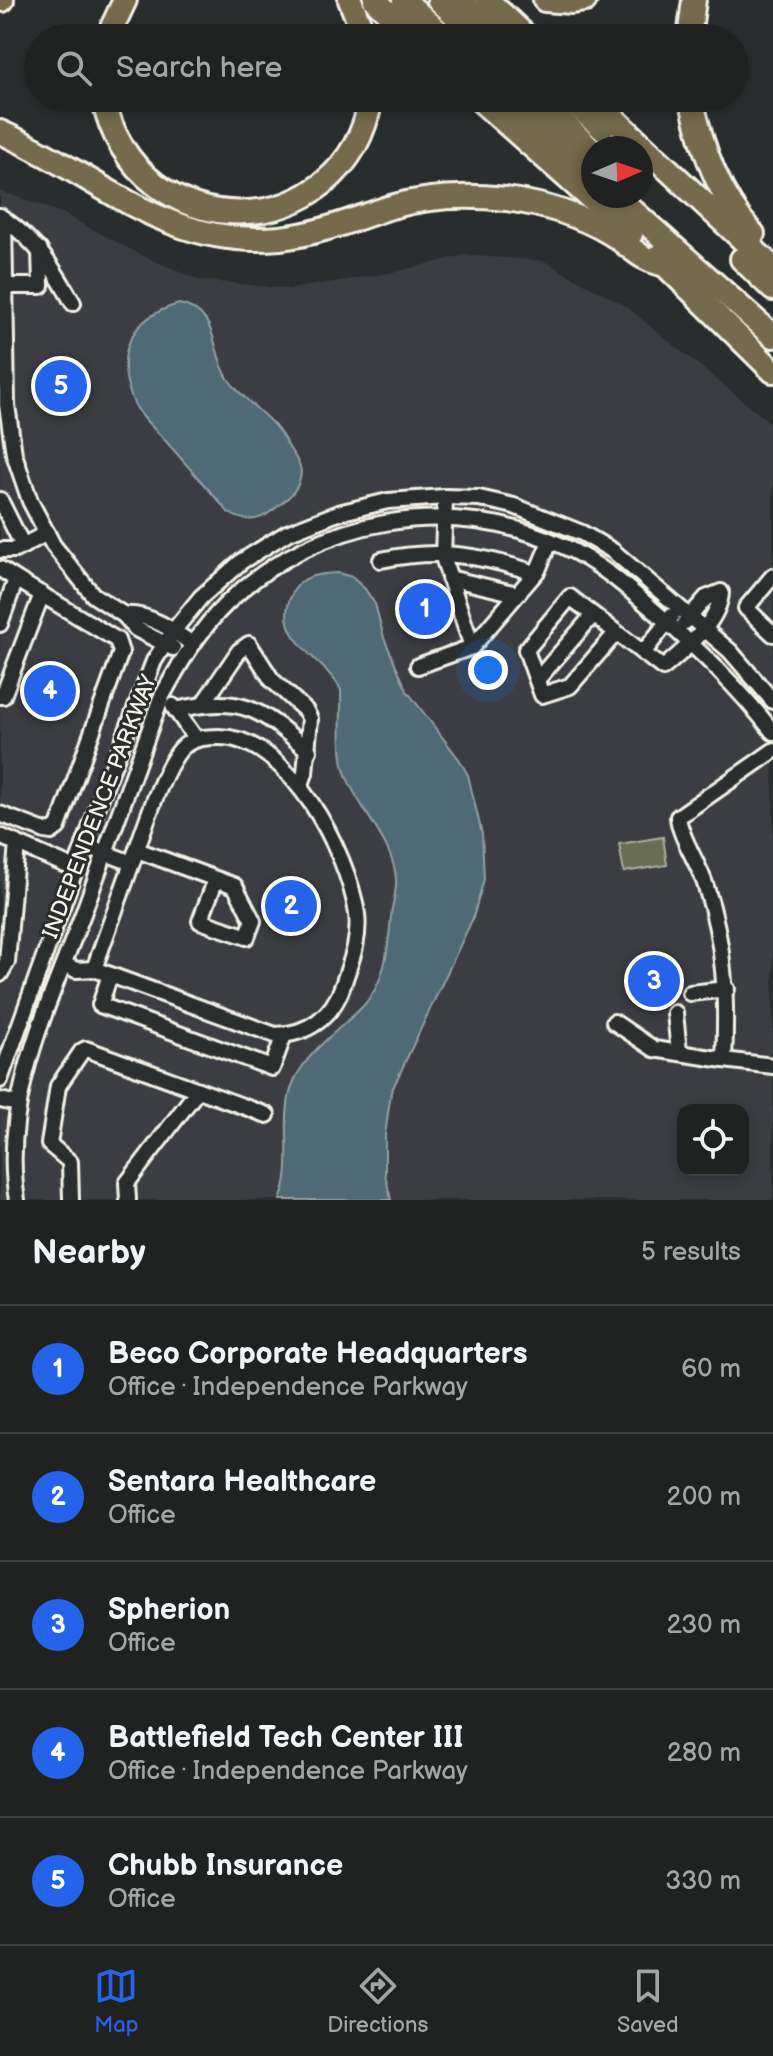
<!DOCTYPE html>
<meta charset="utf-8">
<style>
body{margin:0;font-family:"Balsamiq Sans",sans-serif;background:#2d2f2f;color:#f1f3f6}
.controls{position:absolute;right:24px;bottom:24px;display:grid;overflow:hidden;border-radius:16px;box-shadow:0 4px 12px #0003}
.controls button{width:72px;height:72px;display:grid;place-items:center;padding:0;border:0;border-bottom:2px solid #3d3f40;background:#202222;color:#f1f3f6;font:40px sans-serif}
.compass{position:absolute;left:581px;top:136px;width:72px;height:72px;border-radius:50%;background:#202222;box-shadow:0 4px 12px #0003;rotate:88deg}
.you{position:absolute;left:488px;top:670px;width:28px;height:28px;margin:-20px;border:6px solid #fff;border-radius:50%;background:#1a73e8;box-shadow:0 0 0 12px #1a73e833}
.badge{display:grid;place-items:center;width:52px;height:52px;border-radius:50%;background:#2563eb;color:#fff;font-size:26px;font-weight:700}
.pin{position:absolute;translate:-50% -50%;border:4px solid #fff;box-shadow:0 2px 8px #0006}
.list{margin:0;padding:0;list-style:none}
h2{display:flex;justify-content:space-between;align-items:center;height:104px;margin:0;padding:0 32px;font-size:34px}
h2 small{font-size:26px;font-weight:400;color:#a2a4a5}
.list li{display:grid;grid-template-columns:52px 1fr auto;gap:24px;align-items:center;box-sizing:border-box;height:128px;padding:0 32px;border-top:2px solid #3d3f40}
.list b{display:block;font-size:30px;white-space:nowrap}
.list p{margin:0;font-size:26px;white-space:nowrap;color:#a2a4a5}
.list em{font-size:26px;font-style:normal;color:#a2a4a5}
.icon{flex:none;width:44px;height:44px;fill:none;stroke:currentColor;stroke-width:2;stroke-linecap:round;stroke-linejoin:round}
.map{position:relative;flex:none;width:773px;height:1200px;overflow:hidden}
.search{position:absolute;background:#202222;box-shadow:0 4px 12px #0003;left:24px;right:24px;top:24px;height:88px;display:flex;align-items:center;gap:20px;box-sizing:border-box;padding:0 28px;border-radius:44px;color:#a2a4a5;font-size:30px}
.sheet{height:744px;background:#202222}
nav{display:flex;justify-content:space-around;align-items:center;box-sizing:border-box;height:112px;border-top:2px solid #3d3f40;background:#202222;font-size:22px;color:#a2a4a5}
nav a{display:grid;justify-items:center;gap:4px}
nav .on{color:#2563eb}
.map>svg:first-child{display:block}
</style>
<div class="map">
<svg width="773" height="1200" viewBox="0 0 773 1200">
<rect width="100%" height="100%" fill="#2a2d2e"/>
<filter id="ink" filterUnits="userSpaceOnUse"><feTurbulence type="fractalNoise" baseFrequency=".0125" numOctaves="2"/><feDisplacementMap in="SourceGraphic" scale="16" xChannelSelector="R" yChannelSelector="G"/><feConvolveMatrix kernelMatrix="1 2 1 2 8 2 1 2 1" color-interpolation-filters="sRGB"/></filter>
<g filter="url(#ink)">
<!-- built -->
<path fill="#3a3d43" fill-rule="evenodd" d="M 0,191 L 62,213 L 143,256 L 199,280 L 290,289 L 395,272 L 465,255 L 544,261 L 624,305 L 773,425 L 773,1200 L 0,1200 ZM 683,1110 L 743,1110 L 743,1170 L 683,1170 Z"/>
<!-- grass -->
<path fill="#676d52" stroke="#aeaf9d" stroke-width="2" d="M 663,837 L 667,865 L 624,872 L 619,844 Z"/>
<!-- water -->
<g fill="#506a75" stroke="#92a0a3" stroke-width="2">
<path d="M 179,304 C 221,312 209,350 229,380 C 241,397 259,409 273,424 C 280,431 285,441 290,449 C 295,456 300,463 301,471 C 301,490 286,500 273,510 C 259,522 244,522 229,513 C 207,488 185,463 163,438 C 152,427 138,414 132,399 C 114,352 131,317 179,304 Z"/>
<path d="M 338,573 L 352,577 L 365,589 L 375,604 L 384,638 L 407,691 L 459,759 L 468,775 L 482,834 L 484,879 L 473,918 L 391,1092 L 385,1135 L 385,1174 L 391,1200 L 280,1200 C 296,1162 278,1118 294,1081 C 308,1050 341,1029 364,1005 C 388,979 388,942 392,908 C 394,899 397,888 396,878 C 392,840 359,810 346,775 C 337,750 342,716 341,690 C 326,659 272,640 291,596 C 300,575 317,574 338,573 Z"/>
</g>
<g fill="none" stroke-linecap="round" stroke-linejoin="round">
<!-- minor-tunnel -->
<path stroke="#484a4a" stroke-width="14" stroke-dasharray="14 7" stroke-linecap="butt" d="M 675,1013 C 677,1000 678,996 690,993"/>
<!-- minor casing -->
<g stroke="#f4f1e8" stroke-width="20">
<g id="minor">
<path d="M 0,216 L 4,219 L 7,405 L 14,454 L 30,501 L 53,545 L 93,595 L 124,615"/>
<path d="M 4,219 C 38,243 53,267 73,303"/>
<path d="M 5,286 L 41,286 L 40,250"/>
<path d="M 445,497 L 443,557 L 472,647 L 538,570 L 550,541"/>
<path d="M 0,500 L 23,546"/>
<path d="M 0,550 L 15,550 L 47,533"/>
<path d="M 381,560 C 437,548 481,555 535,573"/>
<path d="M 0,569 L 16,579"/>
<path d="M 773,576 L 746,608 L 773,634"/>
<path d="M 449,578 L 517,594"/>
<path d="M 0,624 L 16,579 L 117,640 L 121,652 L 58,827 L 51,832 L 45,831 L 0,814"/>
<path d="M 616,633 L 570,686 L 542,695 L 526,650 L 570,597 L 663,668 C 684,650 720,622 721,592 L 706,598 L 685,622"/>
<path d="M 173,648 L 136,629 L 124,615 C 149,613 173,630 192,644"/>
<path d="M 643,653 L 672,616"/>
<path d="M 418,666 L 472,647"/>
<path d="M 537,680 L 593,615"/>
<path d="M 0,696 L 3,696 L 42,594"/>
<path d="M 203,704 L 239,651 L 249,644 L 272,680 L 306,711 L 310,719 L 305,773 L 300,788"/>
<path d="M 173,706 L 196,739"/>
<path d="M 176,710 C 243,695 259,708 309,751"/>
<path d="M 773,751 L 678,817 C 680,838 700,865 706,887 C 725,944 727,1000 724,1060 L 773,1066"/>
<path d="M 0,836 L 75,869"/>
<path d="M 84,845 L 132,863 L 94,969 L 275,1035 C 308,1035 333,1016 343,985 C 351,961 360,940 357,914 C 348,853 289,737 219,737 C 206,737 194,738 184,746 C 164,763 142,835 132,863"/>
<path d="M 137,850 L 235,886 L 253,921 L 247,937 L 200,921 L 216,879"/>
<path d="M 64,964 L 76,970 L 94,969"/>
<path d="M 0,974 L 7,962 L 17,843"/>
<path d="M 110,975 L 100,1005 L 272,1068 L 284,1035"/>
<path d="M 690,993 L 727,989"/>
<path d="M 675,1013 L 679,1052"/>
<path d="M 614,1022 L 654,1049 L 724,1060"/>
<path d="M 0,1080 L 103,792 L 154,661 L 174,630 L 201,597 L 242,561 L 287,533 L 338,513 L 388,501 L 445,497 L 479,498 L 514,506 L 582,533 L 613,551 L 730,651 L 773,701"/>
<path d="M 0,1100 L 18,1104"/>
<path d="M 17,1200 C 0,1101 50,1002 84,911 C 110,840 136,769 161,698 C 180,663 199,630 227,603 C 318,516 451,494 565,547 C 600,563 630,590 659,615 C 703,654 736,685 773,732"/>
<path d="M 71,1200 L 70,1162 L 49,1144 L 58,1086 L 82,1051 L 86,1049 L 267,1115"/>
<path d="M 128,1200 L 127,1183 L 198,1090"/>
</g>
</g>
<!-- highway casing -->
<g stroke="#f4f1e8" stroke-width="28">
<g id="highway">
<path d="M 0,0 L 2,0"/>
<path d="M 350,0 L 365,38"/>
<path d="M 375,0 L 414,38"/>
<path d="M 404,0 L 445,38"/>
<path d="M 439,0 L 479,38"/>
<path d="M 459,0 L 502,38"/>
<path d="M 487,0 L 528,38"/>
<path d="M 545,0 L 572,2 L 585,0"/>
<path d="M 107,38 L 125,0"/>
<path d="M 689,38 L 694,0"/>
<path d="M 103,98 C 137,253 346,248 371,98"/>
<path d="M 478,98 L 631,234"/>
<path d="M 509,98 L 593,175"/>
<path d="M 539,98 L 593,152"/>
<path d="M 569,98 L 602,128"/>
<path d="M 592,98 L 773,268"/>
<path d="M 691,98 C 702,147 718,196 753,234"/>
<path d="M 0,132 C 97,174 165,249 280,238 C 319,234 354,219 391,207 C 428,196 469,195 506,199 C 542,204 578,214 610,233 C 633,247 638,260 667,265"/>
<path d="M 616,196 L 773,336"/>
<path d="M 657,257 L 773,371"/>
<path d="M 742,259 L 773,289"/>
</g>
</g>
<!-- minor -->
<use href="#minor" stroke="#2a2d2e" stroke-width="14"/>
<!-- highway -->
<use href="#highway" stroke="#756b4b" stroke-width="22"/>
</g>
</g>
<g text-anchor="middle" dominant-baseline="central" stroke-width="6" stroke-linejoin="round" paint-order="stroke">
<!-- street labels -->
<g font-size="22" fill="#f4f1e8" stroke="#2a2d2e">
<text transform="translate(100 807) rotate(-69)">INDEPENDENCE PARKWAY</text>
</g>
</g>
</svg>
<div class="controls">
<button><svg class="icon" aria-label="locate" viewBox="0 0 24 24"><circle cx="12" cy="12" r="6"/><path d="M12 2v4M12 18v4M2 12h4M18 12h4"/></svg></button>
</div>
<svg class="compass" viewBox="-18 -18 36 36"><path d="M0-13l5 13h-10z" fill="#e53935"/><path d="M0 13l5-13h-10z" fill="#a2a4a5"/></svg>
<div class="you"></div>
<div class="pin badge" style="left:425px;top:609px">1</div>
<div class="pin badge" style="left:291px;top:906px">2</div>
<div class="pin badge" style="left:654px;top:981px">3</div>
<div class="pin badge" style="left:50px;top:691px">4</div>
<div class="pin badge" style="left:61px;top:386px">5</div>
<div class="search"><svg class="icon" aria-label="search" viewBox="0 0 24 24"><circle cx="10" cy="10" r="6"/><path d="M15 15l6 6"/></svg>Search here</div>
</div>
<section class="sheet">
<h2>Nearby<small>5 results</small></h2>
<ul class="list">
<li><span class="badge">1</span><div><b>Beco Corporate Headquarters</b><p>Office · Independence Parkway</p></div><em>60 m</em></li>
<li><span class="badge">2</span><div><b>Sentara Healthcare</b><p>Office</p></div><em>200 m</em></li>
<li><span class="badge">3</span><div><b>Spherion</b><p>Office</p></div><em>230 m</em></li>
<li><span class="badge">4</span><div><b>Battlefield Tech Center III</b><p>Office · Independence Parkway</p></div><em>280 m</em></li>
<li><span class="badge">5</span><div><b>Chubb Insurance</b><p>Office</p></div><em>330 m</em></li>
</ul>
</section>
<nav>
<a class="on"><svg class="icon" aria-label="map" viewBox="0 0 24 24"><path d="M3 6l6-2 6 2 6-2v14l-6 2-6-2-6 2zM9 4v14M15 6v14"/></svg>Map</a>
<a><svg class="icon" aria-label="directions" viewBox="0 0 24 24"><path d="M12 3l9 9-9 9-9-9zM9 14v-3h6M13 9l2 2-2 2"/></svg>Directions</a>
<a><svg class="icon" aria-label="saved" viewBox="0 0 24 24"><path d="M7 4h10v16l-5-4-5 4z"/></svg>Saved</a>
</nav>
